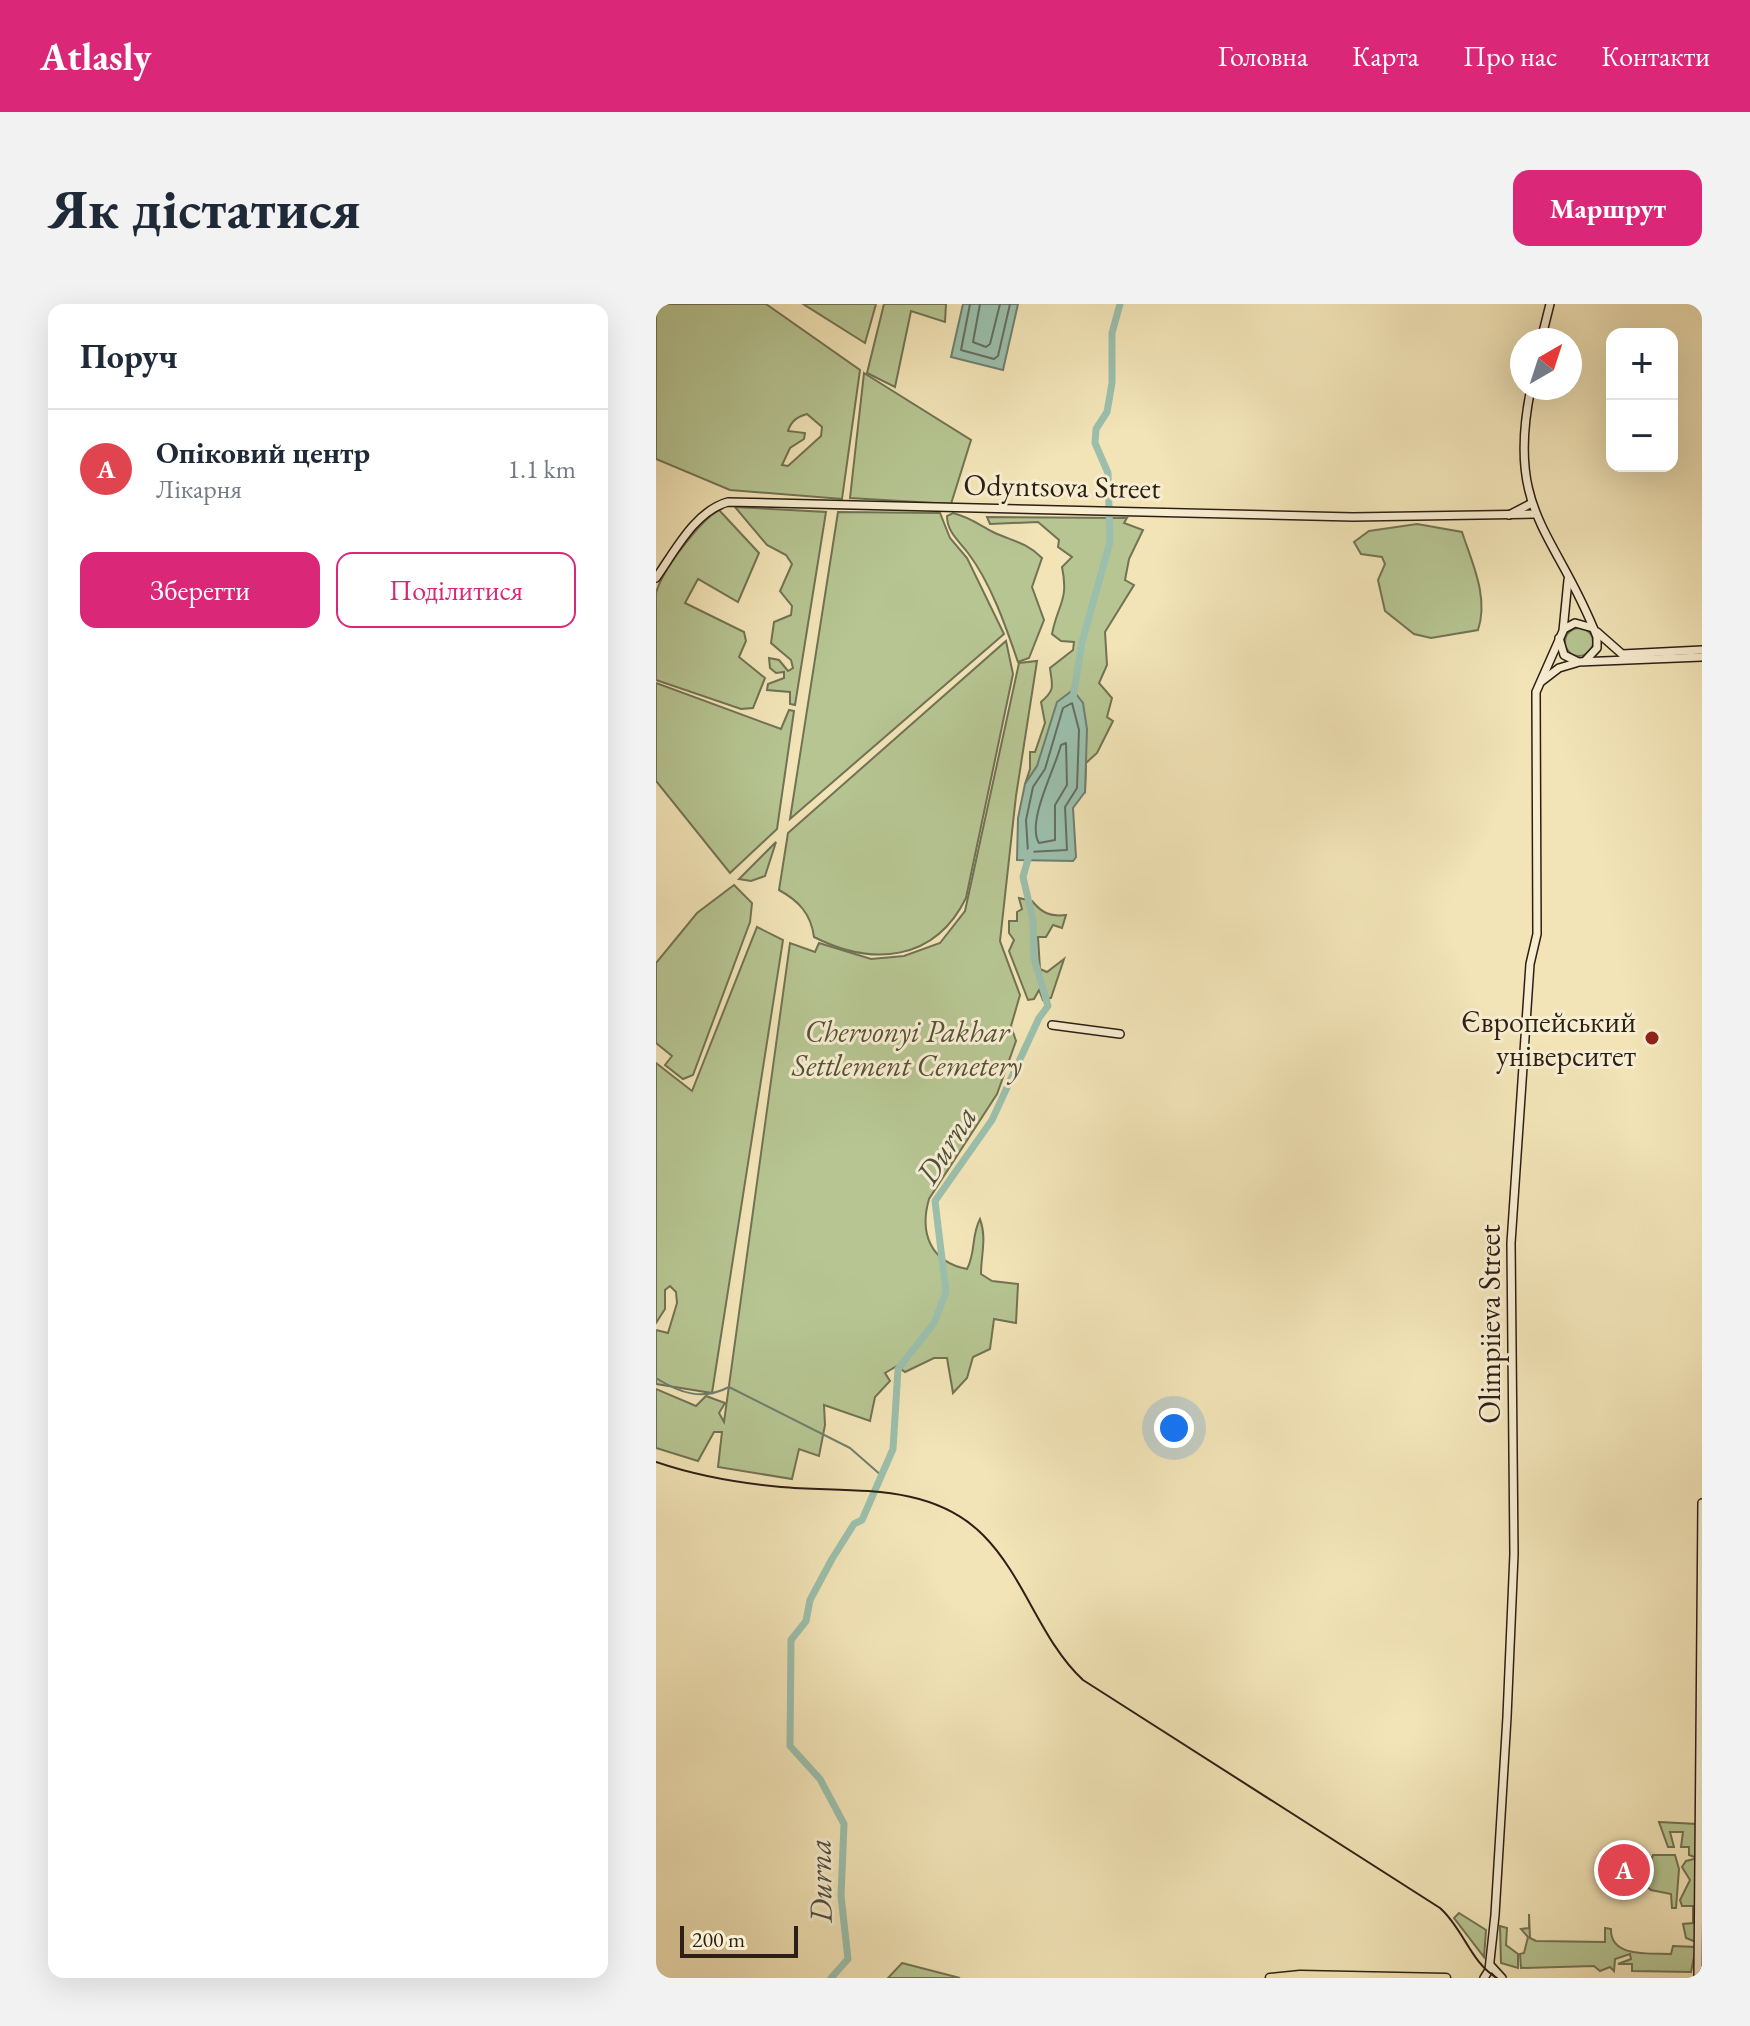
<!DOCTYPE html>
<html lang="uk">
<meta charset="utf-8">
<style>
body{margin:0;font-family:"EB Garamond",serif;background:#f2f2f3;color:#1f2937}
.controls{position:absolute;right:24px;top:24px;display:grid;overflow:hidden;border-radius:16px;box-shadow:0 8px 32px #0002}
.controls button{width:72px;height:72px;display:grid;place-items:center;padding:0;border:0;border-bottom:2px solid #e0e1e3;background:#fff;color:#1f2937;font:40px sans-serif}
.compass{position:absolute;left:854px;top:24px;width:72px;height:72px;border-radius:50%;background:#fff;box-shadow:0 8px 32px #0002;rotate:39deg}
.scale{position:absolute;left:24px;bottom:20px;width:118px;box-sizing:border-box;padding-left:8px;border:4px solid #2d1f15;border-top:0;font-size:22px;line-height:28px;white-space:nowrap;color:#2d1f15;-webkit-text-stroke:6px #f7edd0;paint-order:stroke}
.you{position:absolute;left:518px;top:1124px;width:28px;height:28px;margin:-20px;border:6px solid #fff;border-radius:50%;background:#1a73e8;box-shadow:0 0 0 12px #1a73e833}
.badge{display:grid;place-items:center;width:52px;height:52px;border-radius:50%;background:#db2777;color:#fff;font-size:26px;font-weight:700}
.pin{position:absolute;translate:-50% -50%;border:4px solid #fff;box-shadow:0 2px 8px #0006}
.list{margin:0;padding:0;list-style:none}
h2{display:flex;justify-content:space-between;align-items:center;height:104px;margin:0;padding:0 32px;font-size:34px}
h2 small{font-size:26px;font-weight:400;color:#747a83}
.list li{display:grid;grid-template-columns:52px 1fr auto;gap:24px;align-items:center;box-sizing:border-box;height:120px;padding:0 32px;border-top:2px solid #e0e1e3}
.list b{display:block;font-size:30px;white-space:nowrap}
.list p{margin:0;font-size:26px;white-space:nowrap;color:#747a83}
.list em{font-size:26px;font-style:normal;color:#747a83}
.actions{display:flex;gap:16px;padding:24px 32px}
.actions a{flex:1;padding:18px 0;border:2px solid #db2777;border-radius:16px;text-align:center;font-size:28px;color:#db2777}
.actions .main{background:#db2777;color:#fff}
.map{position:relative;flex:none;width:1046px;height:1674px;overflow:hidden;border-radius:16px}
header{display:flex;align-items:center;gap:48px;box-sizing:border-box;height:112px;padding:0 40px;background:#db2777;color:#fff}
header strong{font-size:38px}
nav{display:flex;gap:44px;margin-inline-start:auto;font-size:28px}
.intro{display:flex;align-items:center;justify-content:space-between;box-sizing:border-box;height:192px;padding:0 48px}
h1{margin:0;font-size:56px}
.button{padding:20px 36px;border-radius:16px;background:#db2777;color:#fff;font-size:28px;font-weight:700}
main{display:flex;gap:48px;padding:0 48px}
aside{flex:1;background:#fff;border-radius:16px;box-shadow:0 8px 32px #0002}
.map>svg:first-child{display:block}
</style>
<header>
<strong>Atlasly</strong>
<nav><a>Головна</a><a>Карта</a><a>Про нас</a><a>Контакти</a></nav>
</header>
<div class="intro"><h1>Як дістатися</h1><a class="button">Маршрут</a></div>
<main>
<aside>
<h2>Поруч<small></small></h2>
<ul class="list">
<li><span class="badge" style="background:#e0444e">A</span><div><b>Опіковий центр</b><p>Лікарня</p></div><em>1.1 km</em></li>
</ul>
<div class="actions"><a class="main">Зберегти</a><a>Поділитися</a></div>
</aside>
<div class="map">
<svg width="1046" height="1674" viewBox="0 0 1046 1674">
<rect width="100%" height="100%" fill="#f2e4b7"/>
<filter id="stains"><feTurbulence type="fractalNoise" baseFrequency=".0025" numOctaves="4"/><feColorMatrix values="0 0 0 0 .2 0 0 0 0 .09 0 0 0 0 .02 0 0 0 .5 -.17"/></filter>
<radialGradient id="worn" r=".72"><stop offset=".6" stop-color="#630" stop-opacity="0"/><stop offset="1" stop-color="#630" stop-opacity=".3"/></radialGradient>
<!-- green -->
<g fill="#b6c592" stroke="#727254" stroke-width="2" fill-rule="evenodd">
<path d="M 0,0 L 110,0 L 204,66 L 186,195 L 74,186 L 0,155 ZM 151,110 L 166,123 L 165,132 L 132,162 L 126,161 L 134,144 L 148,135 L 149,129 L 132,127 C 135,117 141,113 151,110 Z"/>
<path d="M 147,0 L 220,0 L 209,39 Z"/>
<path d="M 228,0 L 290,0 L 289,18 L 255,7 L 239,83 L 211,69 Z"/>
<path d="M 208,69 L 315,136 L 295,200 L 194,194 Z"/>
<path d="M 79,203 L 170,208 L 139,401 L 134,400 L 134,388 L 111,386 L 112,380 L 128,374 L 128,368 L 120,369 L 114,364 L 113,354 L 123,356 L 132,367 L 137,364 L 135,356 L 115,339 L 118,318 L 135,311 L 136,302 L 124,287 L 136,260 L 130,251 L 111,241 Z"/>
<path d="M 63,206 L 103,249 L 82,298 L 42,275 L 29,299 L 88,328 L 90,337 L 83,353 L 109,374 L 97,404 L 85,405 L 0,376 C 0,355 0,307 0,289 C 6,267 44,216 63,206 Z"/>
<path d="M 182,208 L 284,209 L 294,234 L 311,254 L 348,330 L 134,515 Z"/>
<path d="M 297,209 C 313,213 322,220 337,228 C 356,237 370,238 386,254 L 376,283 L 388,316 L 373,354 L 362,358 C 350,323 335,279 312,249 C 303,237 291,228 291,212 Z"/>
<path d="M 331,213 L 471,214 L 468,219 L 487,226 L 473,255 L 469,276 L 478,281 L 449,328 L 451,361 L 443,379 L 456,394 L 451,413 L 457,417 L 441,449 L 430,459 L 429,488 L 381,462 L 369,480 L 374,465 L 374,448 L 379,448 L 389,419 L 385,398 C 400,385 396,382 394,364 L 417,346 L 418,338 L 405,337 L 396,330 C 402,299 413,297 406,263 L 416,253 L 402,243 L 403,236 L 382,218 L 334,220 Z"/>
<path d="M 761,220 L 806,228 C 816,259 833,293 822,326 L 775,334 L 758,330 L 729,307 L 722,276 L 729,260 L 726,253 L 705,250 L 698,238 L 713,227 Z"/>
<circle cx="923" cy="338" r="14"/>
<path d="M 350,337 L 357,370 L 310,594 C 279,657 217,663 158,633 C 155,610 143,597 123,586 L 132,529 Z"/>
<path d="M 381,357 L 360,492 L 344,637 L 364,691 L 355,722 L 360,737 L 341,790 L 273,895 C 263,930 275,958 311,965 C 320,948 315,932 324,915 C 331,934 325,951 325,970 L 336,977 L 362,980 L 360,1019 L 338,1015 L 334,1045 L 317,1053 L 311,1074 L 297,1089 L 291,1054 L 278,1054 L 249,1068 L 241,1062 L 229,1069 L 234,1077 L 219,1093 L 214,1117 L 168,1101 L 169,1121 L 163,1152 L 143,1145 L 136,1175 L 62,1163 L 66,1128 L 58,1128 L 42,1157 L 0,1144 L 0,1085 L 40,1102 L 50,1092 L 69,1099 L 63,1109 L 68,1118 L 134,639 L 159,648 L 163,639 L 215,655 L 248,652 L 284,639 L 309,607 L 363,359 Z"/>
<path d="M 0,379 L 125,425 L 133,406 L 138,407 L 121,525 L 74,569 L 0,477 Z"/>
<path d="M 120,538 L 109,572 L 95,577 L 83,575 Z"/>
<path d="M 78,581 L 96,599 L 94,618 L 37,771 L 27,775 L 9,761 L 16,752 L 0,739 L 0,659 L 41,609 Z"/>
<path d="M 363,594 L 376,597 C 386,609 394,613 410,611 L 406,624 L 397,621 L 390,633 L 382,633 L 384,665 L 391,668 L 408,655 L 395,694 L 387,696 L 383,686 L 378,695 L 372,696 L 353,647 L 358,636 L 353,629 L 353,617 L 361,617 L 361,608 L 366,605 Z"/>
<path d="M 101,623 L 127,636 L 56,1089 L 0,1080 L 0,1026 L 12,1029 L 21,999 L 20,988 L 14,982 L 9,986 L 9,1005 L 0,1019 L 0,759 L 36,787 Z"/>
<path d="M 1003,1518 L 1041,1520 L 1041,1554 L 1033,1551 L 1033,1543 L 1025,1543 L 1027,1528 L 1014,1528 L 1018,1543 L 1012,1543 Z"/>
<path d="M 974,1550 L 996,1554 L 997,1551 L 1019,1551 L 1023,1565 L 1020,1604 L 1016,1604 L 1015,1590 L 995,1586 L 963,1558 Z"/>
<path d="M 1038,1555 L 1041,1556 L 1040,1638 L 1030,1634 L 1027,1620 L 1037,1619 L 1037,1602 L 1026,1602 L 1024,1596 L 1034,1576 L 1026,1563 L 1030,1557 Z"/>
<path d="M 803,1609 L 830,1626 L 828,1653 L 798,1614 Z"/>
<path d="M 873,1610 L 874,1634 L 880,1637 L 949,1638 L 949,1624 L 955,1625 C 954,1654 994,1649 1015,1650 L 1017,1642 L 1040,1643 L 1035,1668 L 976,1667 L 976,1660 L 962,1660 L 975,1655 L 974,1650 L 959,1655 L 958,1667 L 954,1663 L 944,1667 L 938,1662 L 865,1664 L 864,1650 L 868,1649 L 872,1633 L 865,1625 L 873,1624 Z"/>
<path d="M 844,1622 L 851,1624 L 850,1641 L 862,1650 L 862,1664 L 845,1659 Z"/>
<path d="M 246,1659 L 304,1674 L 232,1674 Z"/>
</g>
<!-- water -->
<g fill="#9bbfac" stroke="#6f7f70" stroke-width="2">
<path d="M 307,0 L 362,0 L 347,66 L 295,53 Z"/>
<path d="M 417,386 L 427,399 L 431,425 L 429,488 L 417,504 L 420,553 L 417,557 L 361,556 L 362,514 L 369,480 L 381,462 L 401,398 Z"/>
</g>
<g fill="none" stroke-linecap="round" stroke-linejoin="round">
<!-- shore -->
<g stroke="#646f60" stroke-width="2">
<path d="M 314,0 L 305,46 L 338,55 L 342,52 L 354,0"/>
<path d="M 324,0 L 317,38 L 330,43 L 334,40 L 344,0"/>
<path d="M 416,399 L 423,426 L 421,484 L 409,503 L 411,546 L 372,548 L 370,516 L 377,483 L 389,465 L 407,404 Z"/>
<path d="M 410,439 L 411,481 L 399,501 L 399,536 L 383,539 C 370,518 399,465 405,441 Z"/>
</g>
<!-- stream -->
<path stroke="#6f7f70" stroke-width="2" d="M 0,1074 C 24,1089 46,1097 73,1083 L 194,1144 L 226,1172"/>
<!-- river -->
<g stroke="#9bbfac" stroke-width="7">
<path d="M 417,394 L 426,338 L 454,238 L 452,169 L 439,139 L 440,125 L 451,108 L 456,79 L 456,29 L 464,0"/>
<path d="M 175,1674 L 192,1655 L 185,1592 L 188,1520 L 164,1475 L 134,1442 L 135,1336 L 150,1317 L 154,1296 L 176,1255 L 198,1220 L 206,1216 L 237,1145 L 242,1065 L 278,1019 L 290,988 L 279,897 L 336,816 L 383,714 L 392,702 L 378,654 L 377,616 L 367,573 L 374,548"/>
</g>
<!-- secondary casing -->
<g stroke="#2d1f15" stroke-width="10">
<g id="secondary">
<path d="M 885,36 L 894,0"/>
<path d="M 875,84 C 849,209 901,229 941,333 L 941,344 L 929,357"/>
<path d="M 853,211 L 874,200"/>
<path d="M 0,274 C 19,247 39,207 72,198 L 697,213 L 878,210"/>
<path d="M 908,325 L 919,319 L 937,324"/>
<path d="M 941,328 L 966,350 L 1046,346"/>
<path d="M 903,334 L 908,351 L 922,358 L 1046,353"/>
<path d="M 886,377 L 903,364 L 920,359"/>
<path d="M 396,721 L 464,730"/>
<path d="M 835,1662 L 846,1674"/>
<path d="M 828,1674 L 833,1666 L 839,1611 L 851,1413 L 858,1250 L 855,939 L 874,660 L 881,630 L 880,388 L 907,327 L 912,276"/>
<path d="M 1042,1674 L 1046,1199"/>
</g>
</g>
<!-- primary casing -->
<g stroke="#2d1f15" stroke-width="11">
<path id="primary" d="M 614,1674 L 644,1671 L 790,1674"/>
</g>
<!-- secondary -->
<use href="#secondary" stroke="#f7edd0" stroke-width="7"/>
<!-- primary -->
<use href="#primary" stroke="#f2e4b7" stroke-width="8"/>
<!-- tram -->
<g stroke="#2d1f15" stroke-width="2">
<path d="M 0,1158 C 41,1172 81,1179 125,1183 C 194,1189 273,1177 327,1231 C 369,1273 384,1336 427,1376 L 784,1604 C 807,1624 815,1659 841,1674"/>
<path d="M 1044,1674 L 1046,1666"/>
</g>
</g>
<!-- markers -->
<circle fill="#8f2418" stroke="#f7edd0" stroke-width="3" cx="996" cy="734" r="8"/>
<g text-anchor="middle" dominant-baseline="central" stroke-width="6" stroke-linejoin="round" paint-order="stroke">
<!-- street labels -->
<g font-size="30" fill="#2d1f15" stroke="#f7edd0">
<text transform="translate(406 182) rotate(1)">Odyntsova Street</text>
<text transform="translate(833 1020) rotate(-90)">Olimpiieva Street</text>
</g>
<!-- poi labels -->
<g font-size="30" fill="#2d1f15" stroke="#f7edd0" text-anchor="end">
<text x="980" y="717">Європейський<tspan x="980" dy="34">університет</tspan></text>
</g>
<!-- park labels -->
<g font-size="30" font-style="italic" fill="#56513a" stroke="#f7edd0">
<text x="251" y="727">Chervonyi Pakhar<tspan x="251" dy="34">Settlement Cemetery</tspan></text>
</g>
<!-- water labels -->
<g font-size="32" font-style="italic" fill="#4e4f42" stroke="#f7edd0">
<text transform="translate(290 841) rotate(-58)">Durna</text>
<text transform="translate(164 1577) rotate(-91)">Durna</text>
</g>
</g>
<rect width="100%" height="100%" filter="url(#stains)"/>
<rect width="100%" height="100%" fill="url(#worn)"/>
</svg>
<div class="controls">
<button>+</button>
<button>−</button>
</div>
<svg class="compass" viewBox="-18 -18 36 36"><path d="M0-13l5 13h-10z" fill="#e53935"/><path d="M0 13l5-13h-10z" fill="#747a83"/></svg>
<div class="scale">200 m</div>
<div class="you"></div>
<div class="pin badge" style="left:968px;top:1566px;background:#e0444e">A</div>
</div>
</main>
